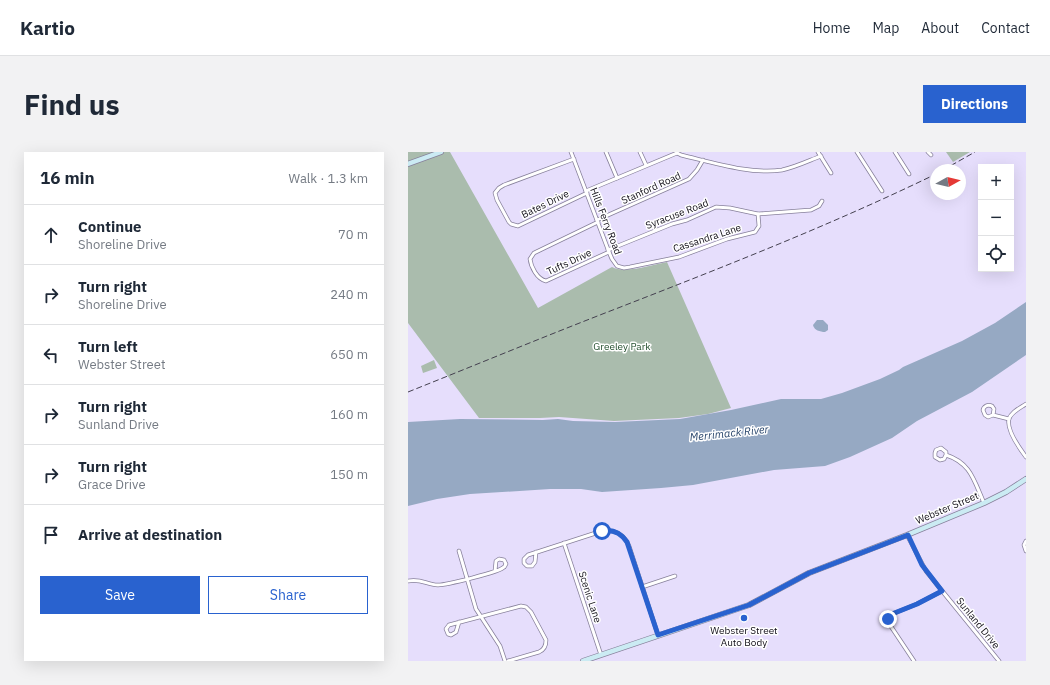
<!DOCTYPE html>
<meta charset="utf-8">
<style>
body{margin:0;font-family:"IBM Plex Sans",sans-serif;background:#f2f2f3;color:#1f2937}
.controls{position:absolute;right:12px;top:12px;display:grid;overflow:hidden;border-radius:0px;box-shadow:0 4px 16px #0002}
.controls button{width:36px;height:36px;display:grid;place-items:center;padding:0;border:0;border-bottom:1px solid #e0e1e3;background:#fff;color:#1f2937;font:20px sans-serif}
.compass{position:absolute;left:522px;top:12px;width:36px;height:36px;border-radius:50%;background:#fff;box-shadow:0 4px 16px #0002;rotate:82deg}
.stop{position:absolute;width:12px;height:12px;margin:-9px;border:3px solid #2962cf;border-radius:50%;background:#fff}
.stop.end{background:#2962cf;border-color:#fff;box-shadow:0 1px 4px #0008}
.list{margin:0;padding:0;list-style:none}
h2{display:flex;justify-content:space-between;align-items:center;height:52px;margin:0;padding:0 16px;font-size:17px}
h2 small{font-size:13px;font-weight:400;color:#747a83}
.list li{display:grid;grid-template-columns:26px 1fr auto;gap:12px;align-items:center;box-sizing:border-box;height:60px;padding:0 16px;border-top:1px solid #e0e1e3}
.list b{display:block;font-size:15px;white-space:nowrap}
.list p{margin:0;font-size:13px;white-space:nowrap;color:#747a83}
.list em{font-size:13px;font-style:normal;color:#747a83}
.actions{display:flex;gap:8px;padding:12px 16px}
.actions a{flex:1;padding:9px 0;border:1px solid #2962cf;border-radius:0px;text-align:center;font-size:14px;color:#2962cf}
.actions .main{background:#2962cf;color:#fff}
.icon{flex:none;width:22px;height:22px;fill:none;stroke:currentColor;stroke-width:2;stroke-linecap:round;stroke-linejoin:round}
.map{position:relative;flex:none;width:618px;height:509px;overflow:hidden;border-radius:0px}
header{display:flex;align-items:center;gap:24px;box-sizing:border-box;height:56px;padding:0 20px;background:#fff;border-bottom:1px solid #e0e1e3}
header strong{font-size:19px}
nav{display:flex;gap:22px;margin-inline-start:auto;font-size:14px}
.intro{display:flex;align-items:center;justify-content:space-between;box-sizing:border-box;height:96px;padding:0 24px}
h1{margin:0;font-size:28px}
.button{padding:10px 18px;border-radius:0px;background:#2962cf;color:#fff;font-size:14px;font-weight:700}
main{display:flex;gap:24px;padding:0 24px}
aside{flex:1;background:#fff;border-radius:0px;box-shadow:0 4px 16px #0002}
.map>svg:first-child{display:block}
</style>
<header>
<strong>Kartio</strong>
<nav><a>Home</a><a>Map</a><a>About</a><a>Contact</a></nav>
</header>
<div class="intro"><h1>Find us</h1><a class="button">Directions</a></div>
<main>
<aside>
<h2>16 min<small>Walk · 1.3 km</small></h2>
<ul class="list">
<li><svg class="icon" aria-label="ahead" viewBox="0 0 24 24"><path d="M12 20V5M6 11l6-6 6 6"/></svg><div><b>Continue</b><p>Shoreline Drive</p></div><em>70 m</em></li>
<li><svg class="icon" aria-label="right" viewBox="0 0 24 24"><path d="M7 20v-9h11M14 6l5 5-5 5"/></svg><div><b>Turn right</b><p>Shoreline Drive</p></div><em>240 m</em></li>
<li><svg class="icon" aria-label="left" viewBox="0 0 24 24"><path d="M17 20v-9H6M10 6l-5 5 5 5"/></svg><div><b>Turn left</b><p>Webster Street</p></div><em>650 m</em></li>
<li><svg class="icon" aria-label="right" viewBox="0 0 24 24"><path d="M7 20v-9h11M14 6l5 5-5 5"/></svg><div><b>Turn right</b><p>Sunland Drive</p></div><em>160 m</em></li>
<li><svg class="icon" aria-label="right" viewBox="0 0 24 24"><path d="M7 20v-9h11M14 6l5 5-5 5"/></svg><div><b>Turn right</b><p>Grace Drive</p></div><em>150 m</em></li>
<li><svg class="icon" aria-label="arrive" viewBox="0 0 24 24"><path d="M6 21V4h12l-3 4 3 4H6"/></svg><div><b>Arrive at destination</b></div></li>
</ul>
<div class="actions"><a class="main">Save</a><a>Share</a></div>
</aside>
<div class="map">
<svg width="618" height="509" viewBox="0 0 618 509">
<rect width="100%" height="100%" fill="#e6defc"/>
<!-- green -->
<g fill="#aabcad">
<path d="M 0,0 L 42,0 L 130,156 L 204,115 C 217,122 244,113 259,110 L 323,256 L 300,262 L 271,266 L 206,269 L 151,265 L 132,266 L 71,266 L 0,171 Z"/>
<path d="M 538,0 L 562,0 L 545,10 Z"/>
<path d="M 26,208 L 29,216 L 15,221 L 13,214 Z"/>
</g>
<!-- water -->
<g fill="#96a9c3">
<path d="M 618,150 L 618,203 L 564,240 L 509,269 L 484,286 L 442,305 L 417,314 L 366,318 L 285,333 L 253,336 L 194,340 L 173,337 L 142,337 L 62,342 L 29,347 L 0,354 L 0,270 L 52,267 L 135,268 L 150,267 L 165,269 L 207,270 L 272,267 L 323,258 L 373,247 L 413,247 L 434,241 L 472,227 L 491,218 L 495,215 L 554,189 L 587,171 Z"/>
<path d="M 409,168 L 415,168 L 420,173 L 420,178 L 417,180 C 412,180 406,178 405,173 Z"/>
</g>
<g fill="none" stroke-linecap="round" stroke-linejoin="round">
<!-- minor casing -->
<g stroke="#87809b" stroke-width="4.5">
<g id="minor">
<path d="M 163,0 L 201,100 L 204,107 L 209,114 L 216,116 L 222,115 L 271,105 L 319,87 L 347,80 L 351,74 L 350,62"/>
<path d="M 198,0 L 209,26"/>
<path d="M 232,0 L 238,13"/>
<path d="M 410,0 L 423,21"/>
<path d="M 449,0 L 474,39"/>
<path d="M 487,0 L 501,22"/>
<path d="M 520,0 L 523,3"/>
<path d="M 269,1 L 273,3 C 303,10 344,23 374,18 C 388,15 400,9 413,4"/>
<path d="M 166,7 L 96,33 L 91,36 L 87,41 L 89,48 L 101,70 L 103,72 L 110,74 L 179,41"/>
<path d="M 178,39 L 269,1"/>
<path d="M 189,68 L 281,27 L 289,18 L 295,8"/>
<path d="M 190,70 L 126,101 L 122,107 C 123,115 129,127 138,129 L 201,100"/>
<path d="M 200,98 L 264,72 L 279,68 L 308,55 L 322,56 L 350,62 L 403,58 L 411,54 L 414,49"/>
<path d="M 618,252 C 612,256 603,260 601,267 C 598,278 612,297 618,305"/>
<path d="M 585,263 L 580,265 L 577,263 L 575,258 C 576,254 580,252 584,254 L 586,257 L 585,263 L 601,267"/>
<path d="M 538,303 L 536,307 L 532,308 L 527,305 L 527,301 L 528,298 L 533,296 L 538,300 L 538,303 C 563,311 566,329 576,351"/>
<path d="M 499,383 L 518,419 L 591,509"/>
<path d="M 618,389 L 616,393 L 618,399"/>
<path d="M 156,391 L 193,503"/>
<path d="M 51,399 L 68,457 L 92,494 L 97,509"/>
<path d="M 128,400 L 127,410 L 124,414 L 119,414 L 116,411 L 116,407 L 120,403 L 194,379 C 206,377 216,382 221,394 L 250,483"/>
<path d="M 0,429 C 13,426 19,433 30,433 C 38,433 92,420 96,415 C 97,415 97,413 98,412 L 96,408 L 91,407 L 88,409 L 87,419"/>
<path d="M 234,435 L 267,424"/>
<path d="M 51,470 L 48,480 L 43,483 L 40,482 L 38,477 L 41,473 L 113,454 L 118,455 L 123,460 L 138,488 C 138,493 136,498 131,500 L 100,509"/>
<path d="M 506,509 L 482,473 L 481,465 L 484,462 L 509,452 L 534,439"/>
</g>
</g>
<!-- secondary casing -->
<g stroke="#87809b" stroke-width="6">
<g id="secondary">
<path d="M 0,12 L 33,0"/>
<path d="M 175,509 L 341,453 L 401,421 L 499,383 L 576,351 L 598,340 L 618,327"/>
</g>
</g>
<!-- minor -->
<use href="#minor" stroke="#fff" stroke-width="3"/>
<!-- secondary -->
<use href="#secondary" stroke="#cbebf3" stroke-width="4.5"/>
<!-- rail -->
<g stroke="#44404f" stroke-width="1" stroke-dasharray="6 3" stroke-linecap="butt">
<path d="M 535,18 L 567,0"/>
<path d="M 0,240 C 70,212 140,183 210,156 C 318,114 425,72 528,22"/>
</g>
</g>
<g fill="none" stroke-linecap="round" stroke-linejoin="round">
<!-- route -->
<path stroke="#2962cf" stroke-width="5" d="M 194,379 C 205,377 213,381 219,390 L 250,483 L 341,453 L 401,421 L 500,383 L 514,413 L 534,439 L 509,452 L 484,462 L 480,467"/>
</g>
<!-- markers -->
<circle fill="#2962cf" stroke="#fff" stroke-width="1.5" cx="336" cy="466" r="4"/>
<g text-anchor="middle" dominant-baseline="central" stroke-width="3" stroke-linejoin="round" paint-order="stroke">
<!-- street labels -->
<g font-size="10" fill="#100d17" stroke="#fff">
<text transform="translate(243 36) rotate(-24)">Stanford Road</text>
<text transform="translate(137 52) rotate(-26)">Bates Drive</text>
<text transform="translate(269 62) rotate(-21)">Syracuse Road</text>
<text transform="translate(198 69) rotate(69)">Hills Ferry Road</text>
<text transform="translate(299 86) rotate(-18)">Cassandra Lane</text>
<text transform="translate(161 110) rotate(-25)">Tufts Drive</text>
<text transform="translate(539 356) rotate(-23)">Webster Street</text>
<text transform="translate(182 445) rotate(72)">Scenic Lane</text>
<text transform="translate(570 471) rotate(51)">Sunland Drive</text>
</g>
<!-- park labels -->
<g font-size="10" fill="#224e2d" stroke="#fff">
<text x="214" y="194">Greeley Park</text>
</g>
<!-- poi labels -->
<g font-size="10" fill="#100d17" stroke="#fff">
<text x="336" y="478">Webster Street<tspan x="336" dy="12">Auto Body</tspan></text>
</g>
<!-- water labels -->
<g font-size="11" font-style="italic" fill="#28456b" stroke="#fff">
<text transform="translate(321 281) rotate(-6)">Merrimack River</text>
</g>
</g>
</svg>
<div class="controls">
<button>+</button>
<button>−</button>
<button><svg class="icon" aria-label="locate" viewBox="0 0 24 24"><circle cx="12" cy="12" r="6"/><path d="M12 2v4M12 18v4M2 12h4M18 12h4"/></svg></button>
</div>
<svg class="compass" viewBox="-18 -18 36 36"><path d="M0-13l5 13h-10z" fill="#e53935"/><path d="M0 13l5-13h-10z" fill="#747a83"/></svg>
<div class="stop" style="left:194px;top:379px"></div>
<div class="stop end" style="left:480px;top:467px"></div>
</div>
</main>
